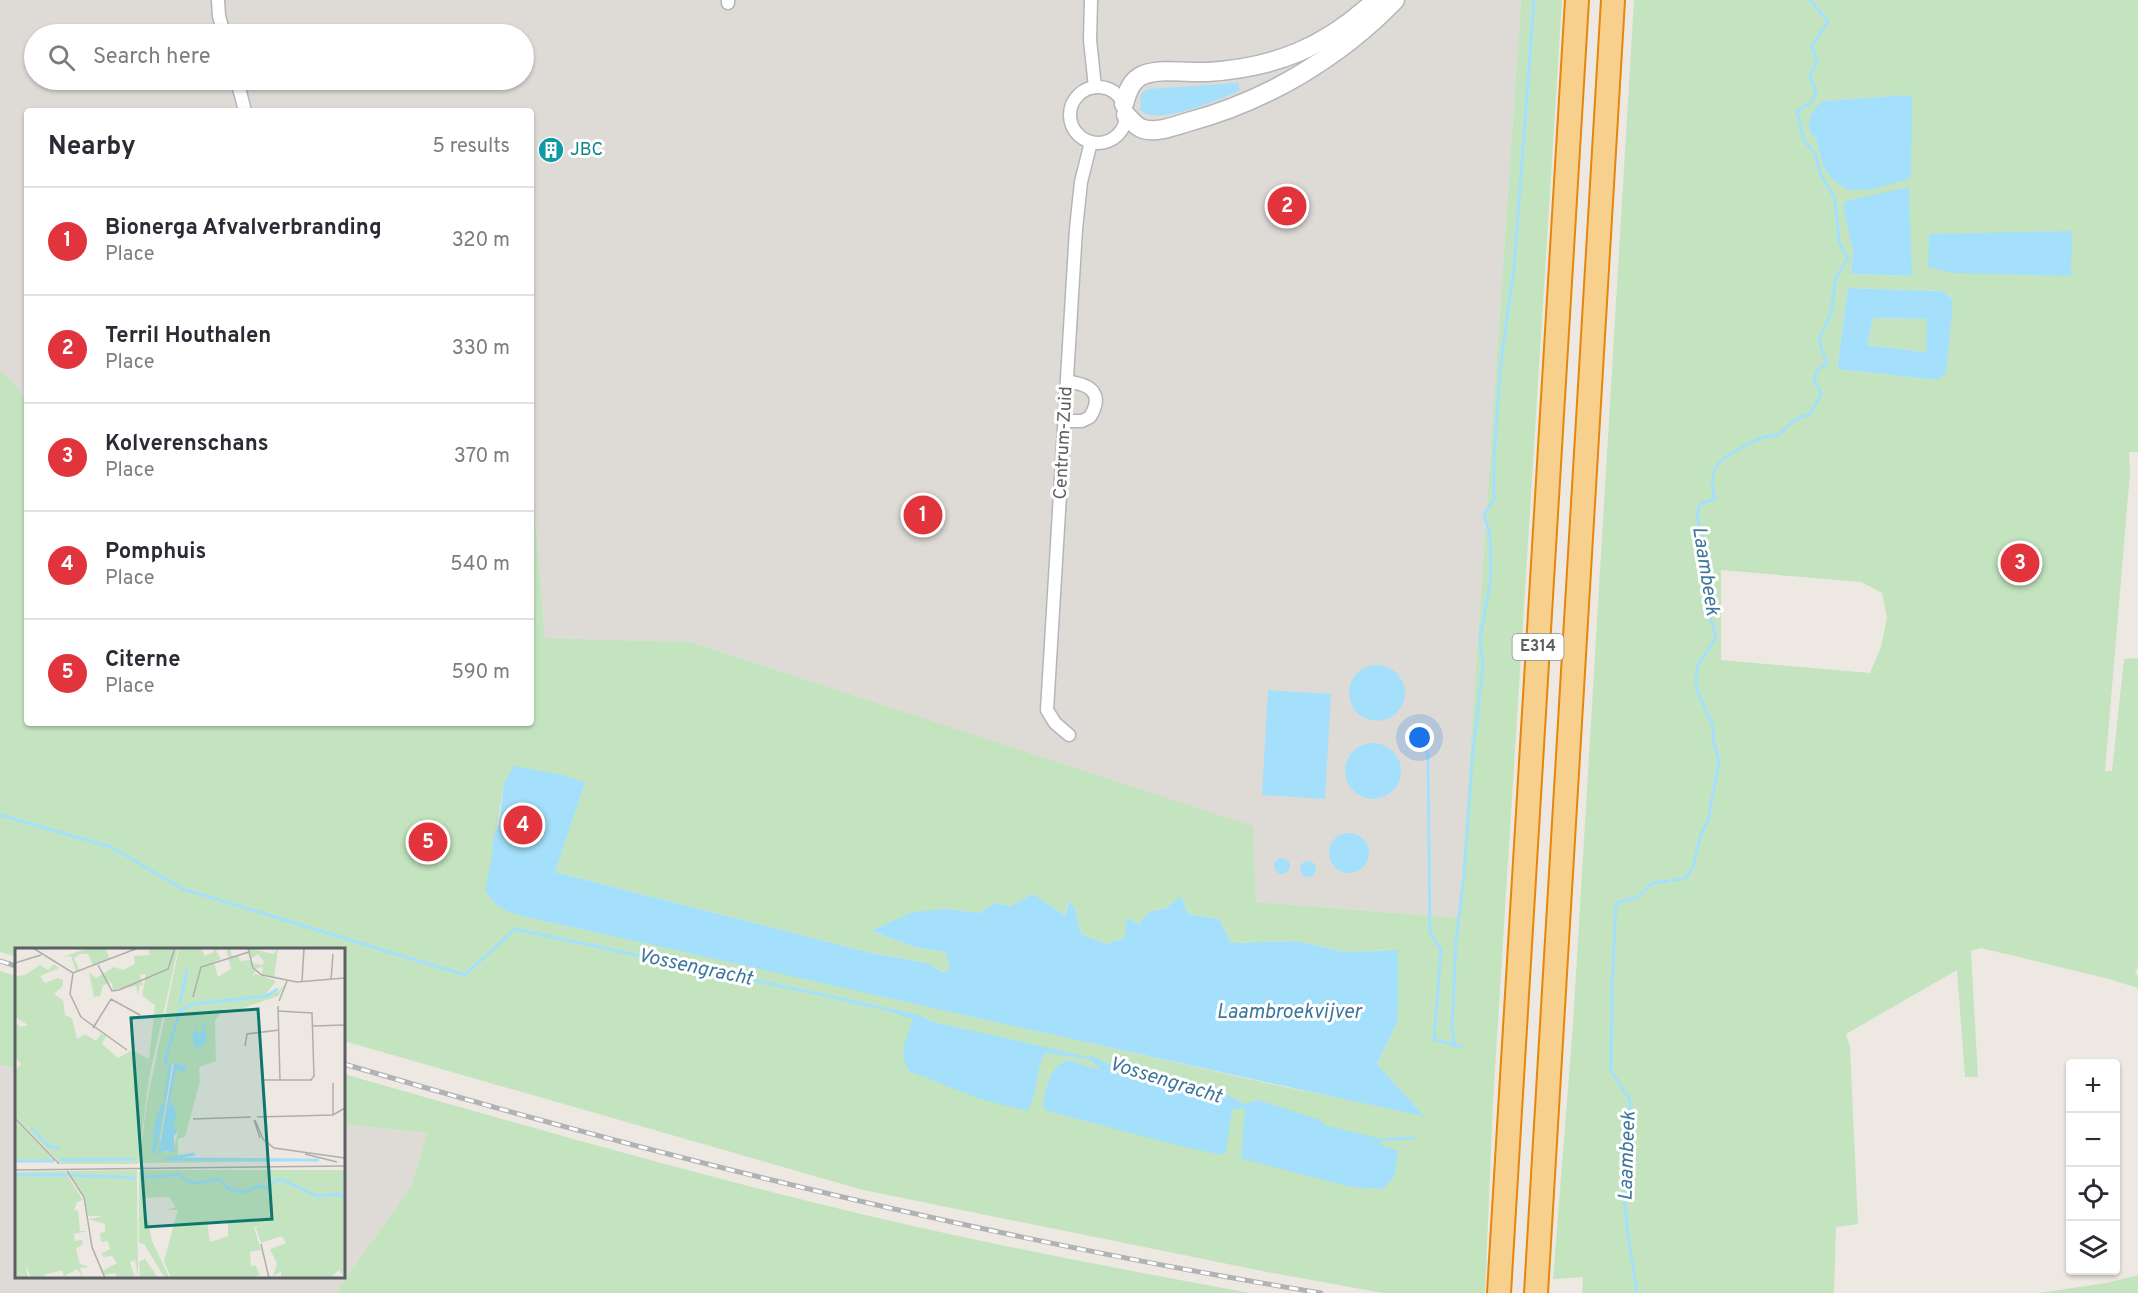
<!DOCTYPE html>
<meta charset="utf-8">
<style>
body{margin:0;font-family:Overpass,sans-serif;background:#f7f7f7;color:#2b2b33}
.controls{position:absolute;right:18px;bottom:18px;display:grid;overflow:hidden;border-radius:6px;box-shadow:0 2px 4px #0004}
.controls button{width:54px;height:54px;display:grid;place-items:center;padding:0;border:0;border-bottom:2px solid #e1e1e2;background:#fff;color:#2b2b33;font:30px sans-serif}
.you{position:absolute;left:1420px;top:738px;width:21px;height:21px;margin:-15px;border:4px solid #fff;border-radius:50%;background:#1a73e8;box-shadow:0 0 0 9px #1a73e833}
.badge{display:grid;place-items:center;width:39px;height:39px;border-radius:50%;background:#e1343c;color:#fff;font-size:20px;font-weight:700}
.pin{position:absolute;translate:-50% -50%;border:3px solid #fff;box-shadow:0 2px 6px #0006}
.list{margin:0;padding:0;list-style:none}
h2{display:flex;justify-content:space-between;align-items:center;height:78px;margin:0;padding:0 24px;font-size:26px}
h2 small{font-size:20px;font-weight:400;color:#7c7c81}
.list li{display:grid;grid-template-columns:39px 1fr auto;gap:18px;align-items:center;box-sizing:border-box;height:108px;padding:0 24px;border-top:2px solid #e1e1e2}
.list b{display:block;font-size:22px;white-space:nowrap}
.list p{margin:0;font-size:20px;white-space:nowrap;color:#7c7c81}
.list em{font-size:20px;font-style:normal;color:#7c7c81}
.icon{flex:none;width:33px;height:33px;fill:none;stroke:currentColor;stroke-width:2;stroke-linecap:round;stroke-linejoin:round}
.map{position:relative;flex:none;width:2138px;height:1293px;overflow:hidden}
.search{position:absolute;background:#fff;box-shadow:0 2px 4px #0004;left:24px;top:24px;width:510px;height:66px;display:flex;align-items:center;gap:15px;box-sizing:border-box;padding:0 21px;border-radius:33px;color:#7c7c81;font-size:22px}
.panel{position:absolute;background:#fff;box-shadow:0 2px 4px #0004;left:24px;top:108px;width:510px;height:618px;border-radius:6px}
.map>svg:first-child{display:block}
</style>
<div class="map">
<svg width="2138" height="1293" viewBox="0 0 2138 1293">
<rect width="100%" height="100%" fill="#ede9e2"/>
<!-- industrial -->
<g fill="#dedbd7" fill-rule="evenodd">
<path d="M 0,0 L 1521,0 L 1459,918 L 1256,902 L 1252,826 L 691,642 L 545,638 L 534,506 L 531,502 L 531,111 L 27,111 L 27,402 L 15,384 L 0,370 ZM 34,34 L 524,34 L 524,80 L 34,80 Z"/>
<path d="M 0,1065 L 16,1068 L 16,1276 L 344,1276 L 344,1124 L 427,1133 L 411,1187 L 335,1293 L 0,1293 Z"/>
</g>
<!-- green -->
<g fill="#c4e4c0" fill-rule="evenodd">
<path d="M 1521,0 L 1562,0 L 1493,1102 L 1485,1293 L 1383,1293 L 1267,1272 L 863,1190 L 344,1041 L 344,950 L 16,950 L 16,957 L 0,952 L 0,370 L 15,384 L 27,402 L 27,723 L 531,723 L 531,502 L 534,506 L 545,638 L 691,642 L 1253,826 L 1256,902 L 1459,918 ZM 504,783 L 585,783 L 555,872 L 871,953 L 927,963 L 946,973 L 950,967 L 945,952 L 918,948 L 871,931 L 948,909 L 979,913 L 995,903 L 1065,916 L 1068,901 L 1075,909 L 1081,934 L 1107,944 L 1125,937 L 1149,912 L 1166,908 L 1181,896 L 1188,914 L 1219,919 L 1231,943 L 1296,941 L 1346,952 L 1397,950 L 1398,1021 L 1377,1064 L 1423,1115 L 1271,1084 L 760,968 L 530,918 L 492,856 Z"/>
<path d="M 1634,0 L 2138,0 L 2138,452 L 2129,452 L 2130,472 L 2105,771 L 2112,771 L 2124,659 L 2138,658 L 2138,966 L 2135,974 L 2138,975 L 2138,988 L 2109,979 L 1981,948 L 1971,951 L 1978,1077 L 1965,1077 L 1957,970 L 1846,1034 L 1850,1047 L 1858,1224 L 1836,1227 L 1834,1293 L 1582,1293 L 1583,1277 L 1553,1279 L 1573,1024 ZM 1907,95 L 1823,166 L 1816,139 L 1809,125 L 1823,101 ZM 1853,251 L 1912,276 L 1851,274 ZM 1848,288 L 1943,291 L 1953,300 L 1937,380 L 1837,369 ZM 1721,570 L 1861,582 L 1882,593 L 1887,618 L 1881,647 L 1870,673 L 1721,660 Z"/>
<path d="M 1873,318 L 1928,319 L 1926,352 L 1867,345 Z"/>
<path d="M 0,971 L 16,976 L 16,1068 L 0,1065 Z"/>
<path d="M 344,1074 C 520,1124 695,1175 874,1217 C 998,1246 1125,1270 1251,1293 L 335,1293 L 411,1187 L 427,1133 L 344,1124 Z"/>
<path d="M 2138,1275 L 2138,1293 L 2039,1293 L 2106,1283 Z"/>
</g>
<!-- water -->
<g fill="#a4e0fb" fill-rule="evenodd">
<path d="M 1238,83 L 1240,90 L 1230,95 C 1212,102 1155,126 1140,110 L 1141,94 L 1147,89 Z"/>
<path d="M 1907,95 L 1912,97 L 1911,178 L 1870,190 L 1848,190 L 1833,180 L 1823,166 L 1816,139 C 1802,126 1811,111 1823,101 Z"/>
<path d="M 1909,187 L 1912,276 L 1851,274 L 1853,251 L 1843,206 L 1846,201 Z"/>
<path d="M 2072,231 L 2071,276 L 1953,273 L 1928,267 L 1929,234 Z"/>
<path d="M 1848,288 L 1943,291 L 1953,300 L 1946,374 L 1937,380 L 1837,369 ZM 1873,318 L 1927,319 L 1926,352 L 1867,345 Z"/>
<circle cx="1377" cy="693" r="28"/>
<path d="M 1268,690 L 1331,694 L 1325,799 L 1262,795 Z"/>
<circle cx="1373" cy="771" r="28"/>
<path d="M 514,766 L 564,775 L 585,783 L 555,872 L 871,953 L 927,963 L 945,973 L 950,967 L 945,952 L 918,948 L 871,931 L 913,912 L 948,909 L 979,913 L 995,903 L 1011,906 L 1033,894 L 1065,916 L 1069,900 L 1075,909 L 1081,934 L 1107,944 L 1125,937 L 1127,918 L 1138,924 L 1149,912 L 1166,908 L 1181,896 L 1188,914 L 1219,919 L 1231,943 L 1296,941 L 1346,952 L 1398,950 L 1398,1021 L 1377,1064 L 1424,1116 C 1125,1053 828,983 530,918 C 508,912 497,910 485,890 L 492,856 L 493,839 L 499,823 L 504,783 Z"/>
<circle cx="1349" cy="853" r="20"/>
<circle cx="1282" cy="866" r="8"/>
<circle cx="1308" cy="869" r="8"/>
<path d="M 849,999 L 918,1015 L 933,1022 L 1089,1057 L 1090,1055 L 1104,1062 L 1230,1096 L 1245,1104 L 1258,1100 L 1320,1120 L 1324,1125 L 1378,1138 L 1381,1145 L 1398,1151 L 1394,1177 L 1383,1189 L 1351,1187 L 1243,1159 L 1241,1157 L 1245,1108 L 1232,1110 L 1226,1152 L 1223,1155 L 1188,1148 L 1047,1111 L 1043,1106 C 1045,1091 1051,1058 1072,1061 C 1082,1063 1091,1070 1100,1069 L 1089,1059 L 1046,1053 C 1035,1065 1039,1095 1027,1111 L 980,1099 L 909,1071 C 897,1052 907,1038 913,1019 L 880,1009 L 848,1003 Z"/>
</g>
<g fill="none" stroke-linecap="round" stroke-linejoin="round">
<!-- stream -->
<g stroke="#a4e0fb" stroke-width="3">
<path d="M 1423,736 L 1428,756 L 1430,933 L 1441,950 L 1434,1039 L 1462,1047"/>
<path d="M 0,815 L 111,847 L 183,889 L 465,975 L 515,929 L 851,1001"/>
<path d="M 1673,880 L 1685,879 L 1693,867 L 1701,834 L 1708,821 L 1719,761 L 1713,740 L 1713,726 L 1696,688 L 1697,666 L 1716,637 L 1710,617 L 1710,594 L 1705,575 L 1708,558 L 1697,517 L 1700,504 L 1715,499 C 1706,467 1720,458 1747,445 C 1758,439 1766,435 1778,435 L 1796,419 L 1810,414 L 1821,394 L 1814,378 L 1818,369 L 1827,364 L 1819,340 L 1831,313 L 1836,277 L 1848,259 L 1839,242 L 1835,199 L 1820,173 L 1815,153 L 1804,141 L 1797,111 L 1813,101 L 1816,92 L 1810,76 L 1817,61 L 1812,46 L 1828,21 L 1810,0"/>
<path d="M 1455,1045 L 1452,1028 L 1456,939 L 1464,876 L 1472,761 L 1483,665 L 1480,639 L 1491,578 L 1490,535 L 1484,514 L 1494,500 L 1494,456 L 1501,362 L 1514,268 L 1534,0"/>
<path d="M 1377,1140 L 1414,1138"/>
<path d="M 1637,1293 L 1628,1235 L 1624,1195 L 1630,1100 L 1611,1071 L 1612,990 L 1616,903 L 1638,897 L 1652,883 L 1669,881"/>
</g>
<!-- street casing -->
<g stroke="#b3b6b9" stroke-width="15">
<g id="street">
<path d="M 218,0 L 219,16 L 224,34"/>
<path d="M 1091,0 L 1090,40 L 1095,87"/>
<path d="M 728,3 L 728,0"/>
<path d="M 237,80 L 245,111"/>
<circle cx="1098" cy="115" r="28"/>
<path d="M 1065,421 L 1082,421 L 1090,417 C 1104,394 1091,384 1068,382"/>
<path d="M 1069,735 L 1055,723 L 1047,710 L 1076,229 L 1081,182 L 1091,142"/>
</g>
</g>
<!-- secondary casing -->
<g stroke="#b2b6ba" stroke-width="21">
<g id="secondary">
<path d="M 1124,104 C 1127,93 1131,80 1143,75 C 1162,68 1187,73 1207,72 C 1275,68 1326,47 1376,0"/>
<path d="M 1126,115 C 1131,120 1136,127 1143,129 C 1158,133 1174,126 1188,122 C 1266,101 1339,58 1395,0"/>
</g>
</g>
<!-- highway casing -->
<g stroke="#e6860a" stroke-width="26">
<g id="highway">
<path d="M 1499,1293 L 1577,0"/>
<path d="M 1536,1293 L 1613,0"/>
</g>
</g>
<!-- street -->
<use href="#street" stroke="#fff" stroke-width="12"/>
<!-- secondary -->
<use href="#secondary" stroke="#fff" stroke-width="18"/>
<!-- highway -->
<use href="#highway" stroke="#f8d08e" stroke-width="22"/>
<!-- rail casing -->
<g stroke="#b1b2b3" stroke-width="5">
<g id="rail">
<path d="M 0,961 L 16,966"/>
<path d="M 344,1064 C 665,1159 990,1239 1321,1293"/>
</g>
</g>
<!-- rail -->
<use href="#rail" stroke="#fff" stroke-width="3" stroke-dasharray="9" stroke-linecap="butt"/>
</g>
<!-- icons -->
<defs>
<g id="building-disc" transform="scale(1.35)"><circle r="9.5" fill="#0f9aa8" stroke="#fff"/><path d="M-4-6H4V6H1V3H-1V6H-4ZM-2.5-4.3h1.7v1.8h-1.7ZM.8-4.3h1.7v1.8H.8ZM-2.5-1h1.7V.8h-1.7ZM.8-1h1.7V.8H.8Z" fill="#fff"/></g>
</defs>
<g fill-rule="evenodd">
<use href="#building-disc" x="551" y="150"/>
</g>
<g text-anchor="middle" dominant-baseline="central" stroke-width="6" stroke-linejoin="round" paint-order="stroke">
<!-- shield labels -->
<rect fill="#fff" stroke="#8c8f92" stroke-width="1.5" x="1512.5" y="634" width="51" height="26" rx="4.5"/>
<g font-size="16" font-weight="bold" fill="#5b5f63">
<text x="1538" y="647">E314</text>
</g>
<!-- culture labels -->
<g font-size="18" fill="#0d838f" stroke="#fff" text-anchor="start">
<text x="570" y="150">JBC</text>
</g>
<!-- street labels -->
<g font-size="18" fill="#5b5f63" stroke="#fff">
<text transform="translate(1064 443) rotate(-87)">Centrum-Zuid</text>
</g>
<!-- water labels -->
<g font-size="20" font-style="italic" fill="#3d779b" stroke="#fff">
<text transform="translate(1705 571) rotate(81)">Laambeek</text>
<text transform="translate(695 968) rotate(12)">Vossengracht</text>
<text x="1289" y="1013">Laambroekvijver</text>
<text transform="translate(1165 1081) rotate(17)">Vossengracht</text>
<text transform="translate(1628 1156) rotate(-88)">Laambeek</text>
</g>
</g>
<!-- overview -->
<g transform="translate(15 948)">
<rect width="330" height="330" fill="#ede9e2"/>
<path d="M 73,0 L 90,0 L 95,11 L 78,18 L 73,6 L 65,6 L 59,10 L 65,23 L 61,24 L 56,8 L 48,9 ZM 133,0 L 163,0 L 134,130 L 123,216 L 46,216 L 0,168 L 0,122 L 6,116 L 0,109 L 0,74 L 5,79 L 13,77 L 0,69 L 0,28 L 10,27 L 25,17 L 33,22 L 39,16 L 44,20 L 25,28 L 30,35 L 43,30 L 48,32 L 48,38 L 39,46 L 48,52 L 50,67 L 57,70 L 62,91 L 70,86 L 81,93 L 86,86 L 91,88 L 87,96 L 103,110 L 117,102 L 134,111 L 140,57 L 127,48 L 131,26 L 125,27 L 128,37 L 125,37 L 123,46 L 121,38 L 98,42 L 97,36 L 92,30 L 95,36 L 88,37 L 85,48 L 79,49 L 74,24 L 81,30 L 99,19 L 108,22 L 120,16 L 119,8 L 135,7 ZM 164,0 L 186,0 L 190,8 L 199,4 L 199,0 L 205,0 L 201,3 L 206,11 L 199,14 L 203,29 L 216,21 L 211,0 L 215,0 L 217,8 L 223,7 L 225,13 L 235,12 L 240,24 L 237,29 L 241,26 L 261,33 L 251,46 L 263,44 L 271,35 L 263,48 L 225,61 L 209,61 L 200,72 L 201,113 L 184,119 L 185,133 L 170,189 L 163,191 L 163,210 L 297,213 L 124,215 L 132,154 ZM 169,116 L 161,121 L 154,160 L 160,160 L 158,176 L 163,183 L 159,199 L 152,205 L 145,193 L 157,117 ZM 234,0 L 258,6 L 263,0 L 259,30 L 247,27 L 248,19 L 239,21 L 237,15 L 247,17 L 249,14 L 243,6 L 236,11 ZM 0,171 L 39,212 L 0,213 ZM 122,222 L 123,330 L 120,312 L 115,314 L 120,330 L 103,330 L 100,325 L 89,327 L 87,323 L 102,315 L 97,308 L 88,309 L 87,305 L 95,301 L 93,293 L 86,294 L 85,285 L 90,284 L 90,276 L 73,271 L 89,268 L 73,268 L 69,247 L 52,223 ZM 128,222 L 330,222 L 330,330 L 324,322 L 315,330 L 266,330 L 266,324 L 258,328 L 262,316 L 255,301 L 271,295 L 267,288 L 246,295 L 241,280 L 254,273 L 239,280 L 246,302 L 235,304 L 236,318 L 240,317 L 245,326 L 239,330 L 156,330 L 149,313 L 163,262 L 151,262 L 161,259 L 154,249 L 128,250 L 137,293 L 154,329 L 150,330 L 129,296 L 124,295 L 124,225 ZM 213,273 L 213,288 L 195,294 L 192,273 ZM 50,223 L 68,252 L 62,254 L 59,263 L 63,262 L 65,283 L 73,283 L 59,286 L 60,293 L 67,292 L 68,296 L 61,301 L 65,316 L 74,319 L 65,320 L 68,330 L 62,321 L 49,328 L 47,322 L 29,327 L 30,330 L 16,330 L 10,315 L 13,330 L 0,330 L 0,224 ZM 130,311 L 143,330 L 125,330 L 124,314 Z" fill="#c4e4c0" fill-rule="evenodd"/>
<path d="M 188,74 L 192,75 L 188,81 L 192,84 L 191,95 L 180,101 L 177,87 L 181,79 L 182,85 L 186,85 ZM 159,115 L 171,117 L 170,124 L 161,122 L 154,160 L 157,153 L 162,168 L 158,176 L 163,183 L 159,188 L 159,204 L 148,203 L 143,208 ZM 151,151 L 141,204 L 137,206 L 138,191 L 143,190 L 138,189 L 141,171 L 147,172 L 141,169 L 142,165 Z" fill="#a4e0fb"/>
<path fill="none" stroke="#a4e0fb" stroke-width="3" d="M 165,55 L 172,22M 150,151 L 155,118 L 150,113 L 165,62 L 179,56 L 251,48 L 263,41M 16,180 L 34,198 L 45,200M 150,211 L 304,212M 150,211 L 180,206M 43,212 L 119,211M 0,213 L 39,213M 0,227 L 53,227M 56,227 L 121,230M 127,230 L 165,226 L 168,230M 168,231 L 180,235 L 205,231 L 214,241 L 230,244 L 244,238 L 253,240 L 261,232 L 268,232 L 302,248 L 325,246 L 330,252"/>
<path fill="none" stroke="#afaeab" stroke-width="1.5" d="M 18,0 L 58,25 L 123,0M 233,0 L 238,20 L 247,27 L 282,34 L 330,30M 0,15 L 26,7M 83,17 L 97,43 L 104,42 L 153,21 L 160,0M 58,25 L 55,46 L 66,69 L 112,102M 316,32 L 318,6M 287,34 L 289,0M 178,49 L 186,19 L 234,4M 264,53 L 272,33M 263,58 L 265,132M 298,78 L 330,77M 78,80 L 96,51 L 125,67M 230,98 L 232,86 L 264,82M 247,132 L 296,132 L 299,128 L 297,65 L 263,63M 318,135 L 318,167M 242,169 L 318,167 L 330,160M 0,170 L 44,216M 178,171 L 236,169M 239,172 L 245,190M 240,172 L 248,191 L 259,200 L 330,210M 290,206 L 322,214M 0,222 L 330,218M 52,223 L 69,249 L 77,299 L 90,330M 246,296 L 254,330"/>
<path fill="#0f766e" fill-opacity="0.15" stroke="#0f766e" stroke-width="3" d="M 243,61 L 257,271 L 131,279 L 116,70 Z"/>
<rect width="330" height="330" fill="none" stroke="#5b5f63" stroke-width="3"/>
</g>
</svg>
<div class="controls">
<button>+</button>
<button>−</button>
<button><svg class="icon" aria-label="locate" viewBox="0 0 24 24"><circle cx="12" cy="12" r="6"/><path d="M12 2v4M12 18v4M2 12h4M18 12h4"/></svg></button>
<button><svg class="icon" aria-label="layers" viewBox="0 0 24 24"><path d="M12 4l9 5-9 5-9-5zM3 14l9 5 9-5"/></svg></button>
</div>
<div class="you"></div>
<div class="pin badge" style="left:923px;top:515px">1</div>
<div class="pin badge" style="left:1287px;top:206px">2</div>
<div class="pin badge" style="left:2020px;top:563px">3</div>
<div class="pin badge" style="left:523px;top:825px">4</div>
<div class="pin badge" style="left:428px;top:842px">5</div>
<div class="search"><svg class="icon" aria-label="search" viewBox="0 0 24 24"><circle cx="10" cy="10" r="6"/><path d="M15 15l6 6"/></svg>Search here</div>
<section class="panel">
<h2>Nearby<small>5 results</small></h2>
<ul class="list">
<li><span class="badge">1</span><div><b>Bionerga Afvalverbranding</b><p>Place</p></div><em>320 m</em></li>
<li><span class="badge">2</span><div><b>Terril Houthalen</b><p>Place</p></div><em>330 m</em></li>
<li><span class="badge">3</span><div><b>Kolverenschans</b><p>Place</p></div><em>370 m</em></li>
<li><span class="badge">4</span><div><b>Pomphuis</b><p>Place</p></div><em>540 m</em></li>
<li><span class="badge">5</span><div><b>Citerne</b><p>Place</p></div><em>590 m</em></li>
</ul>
</section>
</div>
